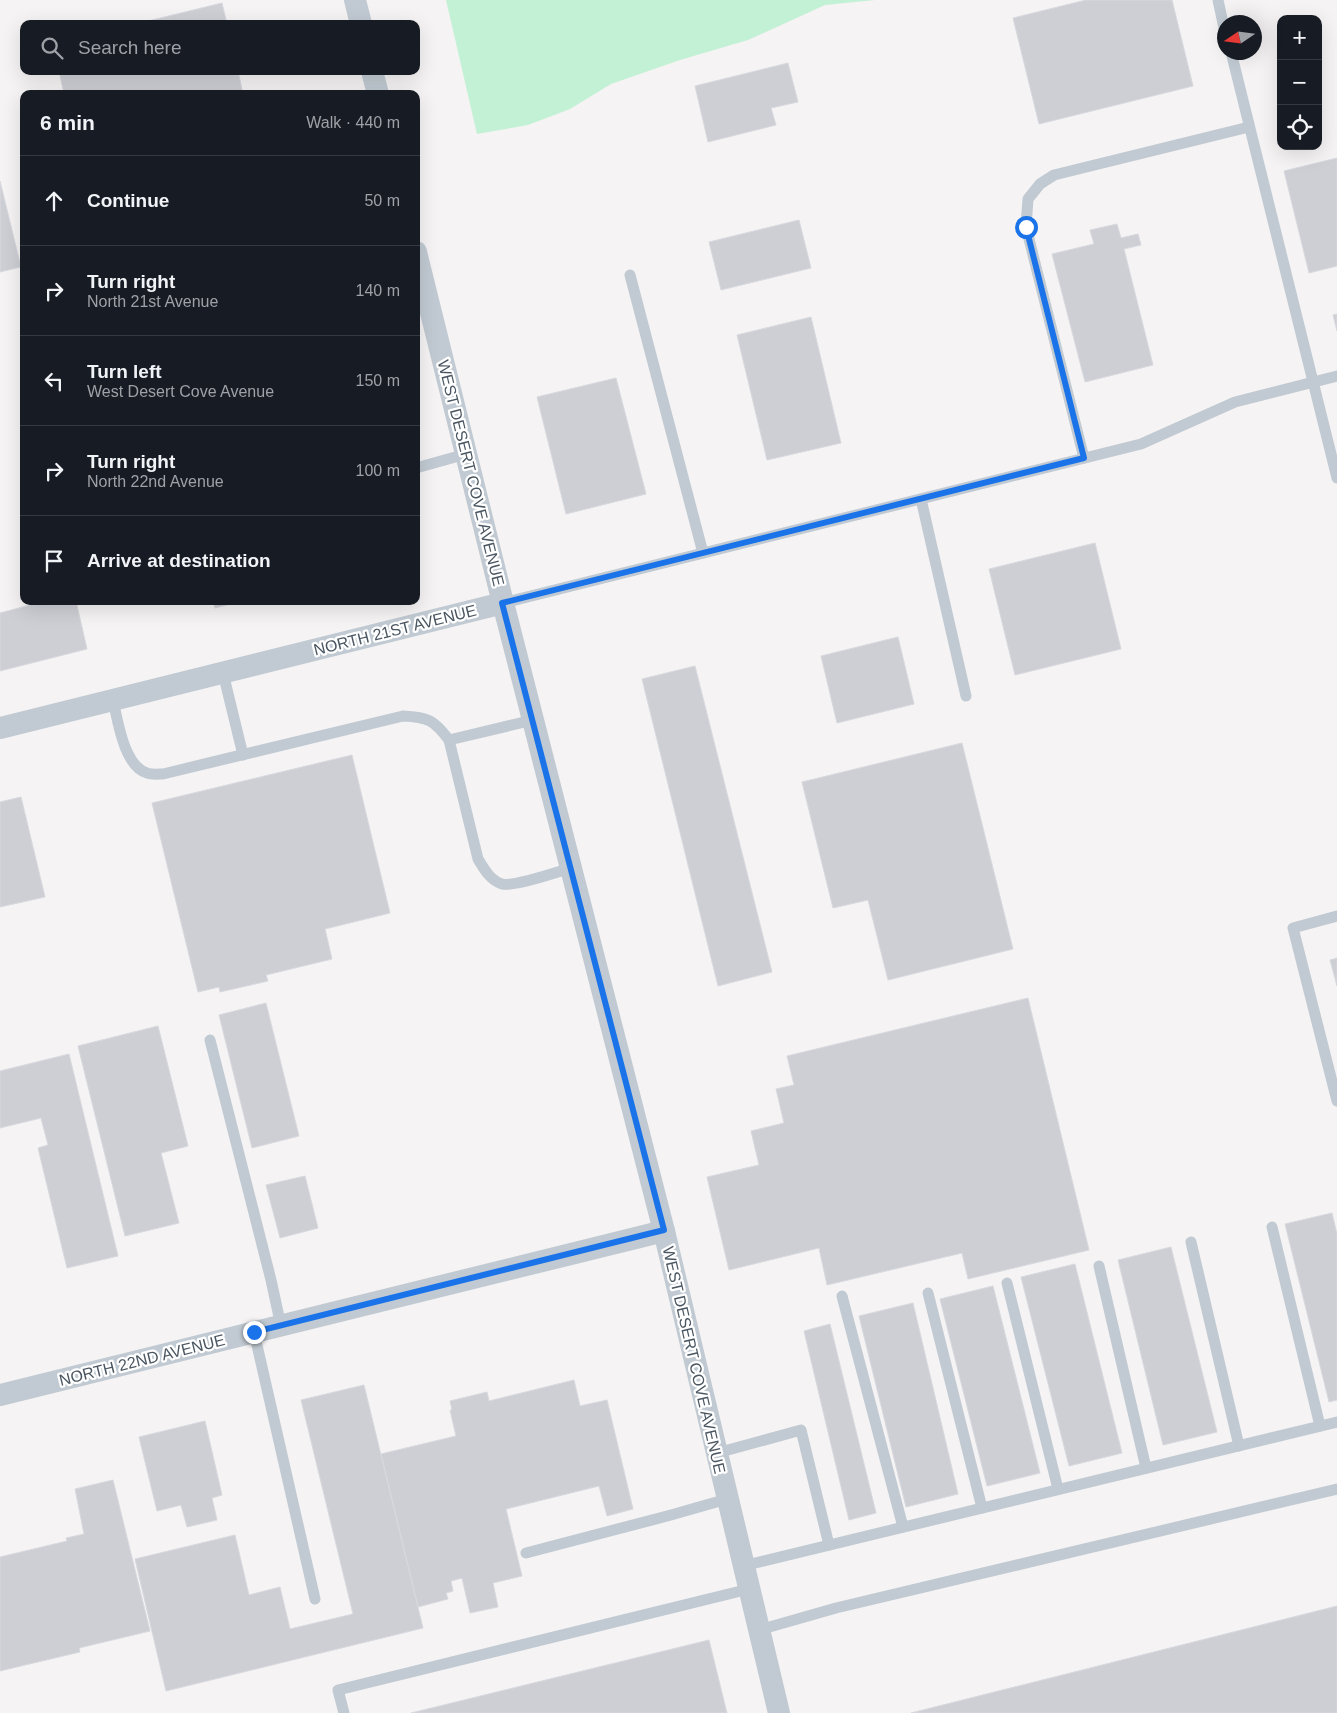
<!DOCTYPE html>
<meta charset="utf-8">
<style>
body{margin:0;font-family:Arial,sans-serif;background:#242831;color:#f1f3f6}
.controls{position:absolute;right:15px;top:15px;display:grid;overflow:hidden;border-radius:10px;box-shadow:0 5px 20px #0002}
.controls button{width:45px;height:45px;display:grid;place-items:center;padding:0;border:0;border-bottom:1px solid #363941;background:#171b24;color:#f1f3f6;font:25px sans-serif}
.compass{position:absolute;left:1217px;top:15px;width:45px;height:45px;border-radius:50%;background:#171b24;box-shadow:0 5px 20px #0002;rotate:257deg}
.stop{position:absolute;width:15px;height:15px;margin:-11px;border:4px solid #1a73e8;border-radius:50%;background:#fff}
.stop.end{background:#1a73e8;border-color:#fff;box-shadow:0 1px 5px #0008}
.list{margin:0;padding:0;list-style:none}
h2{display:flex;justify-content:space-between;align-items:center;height:65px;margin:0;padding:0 20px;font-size:21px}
h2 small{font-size:16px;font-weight:400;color:#9ea1a6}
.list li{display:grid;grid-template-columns:32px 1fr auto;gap:15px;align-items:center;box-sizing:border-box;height:90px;padding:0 20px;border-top:1px solid #363941}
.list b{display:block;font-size:19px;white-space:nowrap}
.list p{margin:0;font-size:16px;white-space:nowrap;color:#9ea1a6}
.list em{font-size:16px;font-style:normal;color:#9ea1a6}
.icon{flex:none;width:28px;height:28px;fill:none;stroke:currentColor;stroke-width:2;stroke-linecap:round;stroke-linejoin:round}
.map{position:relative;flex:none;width:1337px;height:1713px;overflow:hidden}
.search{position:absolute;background:#171b24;box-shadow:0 5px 20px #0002;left:20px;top:20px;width:400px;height:55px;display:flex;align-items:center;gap:12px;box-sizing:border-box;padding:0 18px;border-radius:10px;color:#9ea1a6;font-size:19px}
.panel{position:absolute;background:#171b24;box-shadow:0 5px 20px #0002;left:20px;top:90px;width:400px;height:515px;border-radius:10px}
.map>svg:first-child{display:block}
</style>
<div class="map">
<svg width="1337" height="1713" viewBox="0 0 1337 1713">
<rect width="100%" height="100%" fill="#f5f3f3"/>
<!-- green -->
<path fill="#c3f1d5" d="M 446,0 L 875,0 L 825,5 L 748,40 L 680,60 L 611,84 L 570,109 L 528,125 L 477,134 Z"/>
<!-- building -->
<g fill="#cdcfd5" stroke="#d7d9de">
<path d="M 1086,0 L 1172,0 L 1193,86 L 1039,124 L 1013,18 Z"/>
<path d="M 222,3 L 227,24 L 136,24 Z"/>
<path d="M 788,63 L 798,102 L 771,108 L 776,125 L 708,142 L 695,86 Z"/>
<path d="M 59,71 L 238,71 L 243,94 L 64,94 Z"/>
<path d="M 1337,158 L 1337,266 L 1309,273 L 1284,171 Z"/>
<path d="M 0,181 L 21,267 L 0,272 Z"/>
<path d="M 799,220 L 811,268 L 721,290 L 709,242 Z"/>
<path d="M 1117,224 L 1121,238 L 1138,234 L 1141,245 L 1124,249 L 1153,365 L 1085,382 L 1052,254 L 1094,244 L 1090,230 Z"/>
<path d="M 1337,314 L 1337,331 L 1333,315 Z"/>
<path d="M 811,317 L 841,443 L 767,460 L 737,335 Z"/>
<path d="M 616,378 L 646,494 L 566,514 L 537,397 Z"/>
<path d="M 1095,543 L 1121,649 L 1015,675 L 989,569 Z"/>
<path d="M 45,601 L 76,601 L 87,649 L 0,671 L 0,613 Z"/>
<path d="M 213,601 L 242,601 L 215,608 Z"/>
<path d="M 898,637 L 914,704 L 837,723 L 821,656 Z"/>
<path d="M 695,666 L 772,972 L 718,986 L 642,679 Z"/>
<path d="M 962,743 L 1013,949 L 888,980 L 868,900 L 833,908 L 802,782 Z"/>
<path d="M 352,755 L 390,913 L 325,929 L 332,959 L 266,975 L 268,981 L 220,992 L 219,987 L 198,992 L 152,803 Z"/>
<path d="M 21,797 L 45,897 L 0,907 L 0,802 Z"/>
<path d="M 1337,958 L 1337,986 L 1330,960 Z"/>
<path d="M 1028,998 L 1089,1250 L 968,1279 L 962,1253 L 827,1285 L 819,1248 L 729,1270 L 707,1177 L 759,1165 L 751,1131 L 784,1123 L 776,1089 L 794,1085 L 787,1056 Z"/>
<path d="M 266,1003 L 299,1136 L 252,1148 L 219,1015 Z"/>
<path d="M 158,1026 L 188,1146 L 161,1153 L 179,1223 L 125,1236 L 78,1046 Z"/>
<path d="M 69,1054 L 118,1256 L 67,1268 L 38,1148 L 48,1145 L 41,1118 L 0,1128 L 0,1071 Z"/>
<path d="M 305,1176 L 318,1228 L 280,1238 L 266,1185 Z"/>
<path d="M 1332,1213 L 1337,1234 L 1337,1400 L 1329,1402 L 1285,1224 Z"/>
<path d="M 1171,1247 L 1217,1432 L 1163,1445 L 1118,1260 Z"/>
<path d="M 1075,1264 L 1122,1453 L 1069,1466 L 1021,1277 Z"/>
<path d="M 993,1286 L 1040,1473 L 987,1486 L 940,1299 Z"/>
<path d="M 913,1303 L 958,1494 L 906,1507 L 859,1316 Z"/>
<path d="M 830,1324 L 876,1513 L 849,1520 L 804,1331 Z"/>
<path d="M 574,1380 L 580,1406 L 607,1400 L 633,1509 L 607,1516 L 599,1486 L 506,1509 L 522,1576 L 493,1583 L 498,1607 L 470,1613 L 462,1578 L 451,1581 L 453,1591 L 446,1593 L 448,1599 L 418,1607 L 381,1454 L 456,1436 L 450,1410 L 452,1410 L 450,1401 L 487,1392 L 489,1401 Z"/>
<path d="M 364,1385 L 423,1628 L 166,1691 L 135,1559 L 235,1535 L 249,1595 L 280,1587 L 290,1629 L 353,1614 L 301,1400 Z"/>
<path d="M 205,1421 L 222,1495 L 212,1498 L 217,1520 L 187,1527 L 181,1505 L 157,1511 L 139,1437 Z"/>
<path d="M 113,1480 L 150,1631 L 79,1648 L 80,1652 L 0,1671 L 0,1557 L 67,1541 L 66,1538 L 84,1534 L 75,1489 Z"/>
<path d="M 1337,1606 L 1337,1713 L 911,1713 Z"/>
<path d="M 709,1640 L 727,1713 L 411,1713 Z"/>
</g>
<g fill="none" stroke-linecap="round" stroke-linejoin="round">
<!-- lane -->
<g stroke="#c1cad2" stroke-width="11">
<path d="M 1218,0 L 1224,28"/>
<path d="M 1231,52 L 1337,478"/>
<path d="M 630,275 L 703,553"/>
<path d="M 1084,458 L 1026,227 L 1028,199 L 1040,184 L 1054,175 L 1249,127"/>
<path d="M 416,468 L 466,454"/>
<path d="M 921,499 L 966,696"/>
<path d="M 503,603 L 1141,444 L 1235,402 L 1337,376"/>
<path d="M 223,673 L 243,755"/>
<path d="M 113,700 C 118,722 124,766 147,773 C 152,775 159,774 163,774 L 403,716 C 428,717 434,720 449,740 L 478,859 C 484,869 490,880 502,884 C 514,887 557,872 571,868"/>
<path d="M 449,740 L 533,720"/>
<path d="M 1337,916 L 1293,928 L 1337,1101"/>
<path d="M 210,1040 L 271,1280 L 281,1326"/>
<path d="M 1272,1227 L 1320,1426"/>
<path d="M 1191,1242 L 1239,1446"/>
<path d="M 1099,1266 L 1146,1468"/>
<path d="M 1007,1283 L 1058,1489"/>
<path d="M 928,1293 L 982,1508"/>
<path d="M 842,1296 L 903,1527"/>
<path d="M 254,1332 L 315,1599"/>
<path d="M 717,1453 L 801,1430 L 829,1545"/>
<path d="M 526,1553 L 671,1515 L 727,1499"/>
<path d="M 743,1566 L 1337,1422"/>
<path d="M 759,1630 L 836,1608 L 1337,1489"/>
<path d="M 344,1713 L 338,1690 L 749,1589"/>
</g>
<!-- street -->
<g stroke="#c1cad2" stroke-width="22">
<path d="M 355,0 L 361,24"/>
<path d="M 372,71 L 378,94"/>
<path d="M 416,252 L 503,603 L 664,1231 L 779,1713"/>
<path d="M 0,728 L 503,603"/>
<path d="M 0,1395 L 664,1231"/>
</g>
</g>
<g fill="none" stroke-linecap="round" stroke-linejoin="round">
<!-- route -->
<path stroke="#1a73e8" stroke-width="6" d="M 254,1332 L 664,1230 L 502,603 L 1084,458 L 1026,227"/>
</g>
<g text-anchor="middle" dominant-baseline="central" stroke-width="4.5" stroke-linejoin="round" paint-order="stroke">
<!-- street labels -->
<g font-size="16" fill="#4a5661" stroke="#fff">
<text transform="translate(471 473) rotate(76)">WEST DESERT COVE AVENUE</text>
<text transform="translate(395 630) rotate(-14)">NORTH 21ST AVENUE</text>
<text transform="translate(142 1360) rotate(-14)">NORTH 22ND AVENUE</text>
<text transform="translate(694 1360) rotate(77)">WEST DESERT COVE AVENUE</text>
</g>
</g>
</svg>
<div class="controls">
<button>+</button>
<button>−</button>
<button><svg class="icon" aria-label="locate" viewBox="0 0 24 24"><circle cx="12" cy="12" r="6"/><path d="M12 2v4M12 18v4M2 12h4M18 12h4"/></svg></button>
</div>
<svg class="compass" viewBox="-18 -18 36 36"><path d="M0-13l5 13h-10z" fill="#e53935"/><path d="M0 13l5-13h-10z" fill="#9ea1a6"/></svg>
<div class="stop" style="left:1026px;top:227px"></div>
<div class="stop end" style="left:254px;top:1332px"></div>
<div class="search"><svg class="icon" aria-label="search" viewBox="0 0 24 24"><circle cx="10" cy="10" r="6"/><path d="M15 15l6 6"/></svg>Search here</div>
<section class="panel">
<h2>6 min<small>Walk · 440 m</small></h2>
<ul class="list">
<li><svg class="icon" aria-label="ahead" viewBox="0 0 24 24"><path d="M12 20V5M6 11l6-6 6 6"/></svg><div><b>Continue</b></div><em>50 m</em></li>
<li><svg class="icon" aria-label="right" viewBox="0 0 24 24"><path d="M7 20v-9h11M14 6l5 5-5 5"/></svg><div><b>Turn right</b><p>North 21st Avenue</p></div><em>140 m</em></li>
<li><svg class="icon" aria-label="left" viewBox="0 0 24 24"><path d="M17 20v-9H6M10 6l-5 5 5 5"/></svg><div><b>Turn left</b><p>West Desert Cove Avenue</p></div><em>150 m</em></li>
<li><svg class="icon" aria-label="right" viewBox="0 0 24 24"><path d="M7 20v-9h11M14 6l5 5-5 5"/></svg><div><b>Turn right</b><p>North 22nd Avenue</p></div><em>100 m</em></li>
<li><svg class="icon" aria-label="arrive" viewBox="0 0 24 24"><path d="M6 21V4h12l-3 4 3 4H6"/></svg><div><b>Arrive at destination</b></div></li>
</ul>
</section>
</div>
